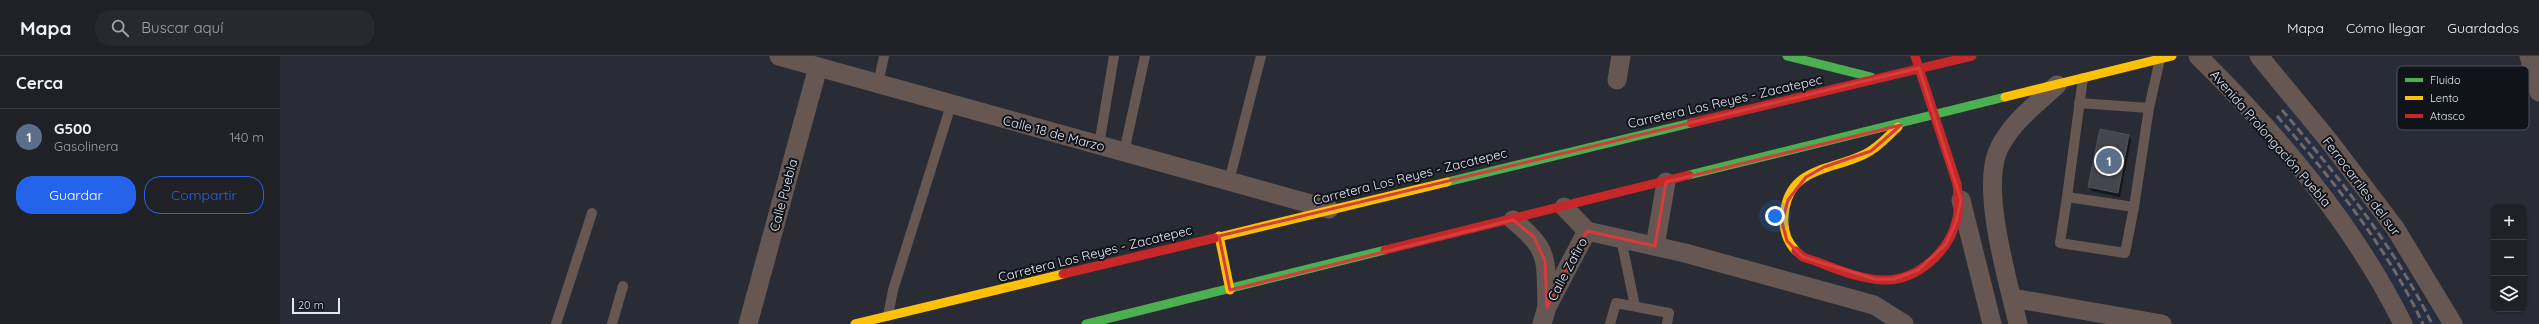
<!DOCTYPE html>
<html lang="es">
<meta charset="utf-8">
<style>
body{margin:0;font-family:Quicksand,sans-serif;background:#27292f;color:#f1f3f6}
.controls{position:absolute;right:12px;bottom:12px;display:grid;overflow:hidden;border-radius:8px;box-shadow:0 1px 3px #0004}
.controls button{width:36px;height:36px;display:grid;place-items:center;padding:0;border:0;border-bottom:1px solid #3c3e44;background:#1f2127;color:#f1f3f6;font:20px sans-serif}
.scale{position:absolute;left:12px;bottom:10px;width:48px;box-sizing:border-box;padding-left:4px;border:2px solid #e3e7f1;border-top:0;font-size:11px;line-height:14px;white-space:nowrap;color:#e3e7f1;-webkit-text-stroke:3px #101319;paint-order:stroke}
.you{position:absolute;left:1495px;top:160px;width:14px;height:14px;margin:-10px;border:3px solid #fff;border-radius:50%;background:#1a73e8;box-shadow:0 0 0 6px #1a73e833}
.badge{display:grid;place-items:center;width:26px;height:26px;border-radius:50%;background:#2563eb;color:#fff;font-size:13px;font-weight:700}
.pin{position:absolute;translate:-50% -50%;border:2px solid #fff;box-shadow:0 1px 4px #0006}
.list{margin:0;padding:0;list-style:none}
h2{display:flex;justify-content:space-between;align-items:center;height:52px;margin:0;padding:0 16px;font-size:17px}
h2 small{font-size:13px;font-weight:400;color:#a1a3a7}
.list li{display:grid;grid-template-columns:26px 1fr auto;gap:12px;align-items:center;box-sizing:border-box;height:56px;padding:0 16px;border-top:1px solid #3c3e44}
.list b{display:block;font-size:15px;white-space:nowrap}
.list p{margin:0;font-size:13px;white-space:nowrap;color:#a1a3a7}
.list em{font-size:13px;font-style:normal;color:#a1a3a7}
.actions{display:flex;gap:8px;padding:12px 16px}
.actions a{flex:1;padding:9px 0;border:1px solid #2563eb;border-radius:16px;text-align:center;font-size:14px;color:#2563eb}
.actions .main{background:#2563eb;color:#fff}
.icon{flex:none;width:22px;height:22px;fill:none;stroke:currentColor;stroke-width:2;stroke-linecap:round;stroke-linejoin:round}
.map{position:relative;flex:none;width:2259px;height:268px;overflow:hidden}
header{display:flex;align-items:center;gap:24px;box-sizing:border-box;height:56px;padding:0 20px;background:#1f2127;border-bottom:1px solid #3c3e44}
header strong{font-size:19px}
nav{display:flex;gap:22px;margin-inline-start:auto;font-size:14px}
.search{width:280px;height:36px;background:#27292f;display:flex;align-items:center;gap:10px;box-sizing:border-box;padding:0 14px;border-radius:16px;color:#a1a3a7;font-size:15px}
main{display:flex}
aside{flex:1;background:#1f2127}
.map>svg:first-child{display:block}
</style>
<header>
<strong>Mapa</strong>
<div class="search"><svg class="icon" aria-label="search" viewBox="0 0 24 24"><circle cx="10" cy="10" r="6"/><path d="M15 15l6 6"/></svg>Buscar aquí</div>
<nav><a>Mapa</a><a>Cómo llegar</a><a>Guardados</a></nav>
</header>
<main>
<aside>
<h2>Cerca<small></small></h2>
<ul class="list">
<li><span class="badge" style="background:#5c6f8a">1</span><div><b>G500</b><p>Gasolinera</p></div><em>140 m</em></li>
</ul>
<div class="actions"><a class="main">Guardar</a><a>Compartir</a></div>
</aside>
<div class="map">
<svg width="2259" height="268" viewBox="0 0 2259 268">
<rect width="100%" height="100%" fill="#292c34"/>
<!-- built -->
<path fill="#282f42" d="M 2007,49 L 2078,138 L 2117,197 L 2159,268 L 2136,268 L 2089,186 L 2050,133 L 1991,66 Z"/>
<!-- shadow -->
<path fill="#0007" d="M 1849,80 L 1851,84 L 1840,141 L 1812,135 L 1809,131 Z"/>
<!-- building -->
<path fill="#44464e" stroke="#51535a" d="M 1820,73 L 1849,79 L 1838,137 L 1808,131 Z"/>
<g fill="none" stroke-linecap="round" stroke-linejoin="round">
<!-- lane -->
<g stroke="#665753" stroke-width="10">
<path d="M 1803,22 L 1787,141 L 1854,151 L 1869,52 L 1880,3"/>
<path d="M 598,28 L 604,0"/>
<path d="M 1799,47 L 1869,52"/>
<path d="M 819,89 L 834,0"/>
<path d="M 844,96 L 865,0"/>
<path d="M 949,125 L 981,0"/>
<path d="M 1787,141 L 1780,187 L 1845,197 L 1854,151"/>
<path d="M 1341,183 L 1355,250"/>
<path d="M 608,260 L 613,234 L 671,49"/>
<path d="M 276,268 L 312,157"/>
<path d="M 332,268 L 343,230"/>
<path d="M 1330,268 L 1336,247 L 1389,257 L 1387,268"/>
</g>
<!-- street -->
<g stroke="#665753" stroke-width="19">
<path d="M 499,0 L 1049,153"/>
<path d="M 1918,0 C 1998,79 2073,167 2123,268"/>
<path d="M 1979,0 L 2049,85 L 2115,172 L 2173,268"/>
<path d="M 2249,0 L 2259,36"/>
<path d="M 1337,24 L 1341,0"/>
<path d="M 1681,144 L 1712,268"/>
<path d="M 1284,151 L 1307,175 L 1405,197 L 1594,249 L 1624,268"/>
<path d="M 1233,164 C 1271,195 1265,203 1267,249"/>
<path d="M 1375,190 L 1386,126"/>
<path d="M 1732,242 L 1882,268"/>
<path d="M 468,268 L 538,11"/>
<path d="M 1262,268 L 1267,251 L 1307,175"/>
<path d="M 1738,268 C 1728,225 1702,138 1717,97 C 1728,69 1755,49 1777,29"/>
</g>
<!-- fast -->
<g stroke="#4caf50" stroke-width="9">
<path d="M 1507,0 L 1591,21"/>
<path d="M 1409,119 L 1725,41"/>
<path d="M 1167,126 L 1411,67"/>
<path d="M 806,268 L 1105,194"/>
</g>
<!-- slow -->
<g stroke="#ffc107" stroke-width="9">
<path d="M 1725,41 L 1892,0"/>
<path d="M 939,180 L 950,234"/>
<path d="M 935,182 L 1167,126"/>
<path d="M 1516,195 C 1507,186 1503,173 1504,161 C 1507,110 1552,115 1585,98 C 1598,92 1607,81 1618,71"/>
<path d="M 575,268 L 783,218"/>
</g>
<!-- jam -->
<g stroke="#c62828" stroke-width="9">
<path d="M 1411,67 L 1692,0"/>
<path d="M 1105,194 L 1409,119"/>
<path d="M 1516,195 L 1523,201 C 1549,209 1575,223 1603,224 C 1638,225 1670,195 1677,162 C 1680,150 1678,139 1677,128"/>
<path d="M 783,218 L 935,182"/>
</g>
<!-- rail -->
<g stroke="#706766" stroke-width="3" stroke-dasharray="8 4" stroke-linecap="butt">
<path d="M 2002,54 C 2058,120 2114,190 2152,268"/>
<path d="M 1997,60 C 2052,123 2107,191 2143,268"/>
</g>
<!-- jam-bridge -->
<path stroke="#c62828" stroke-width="9" d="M 1635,0 L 1677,128"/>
</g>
<!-- marked area -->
<path fill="none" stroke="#d73b3c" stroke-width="3" stroke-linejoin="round" d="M 1639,12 L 1681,144 L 1676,166 L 1666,188 L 1638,214 L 1614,223 L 1595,223 L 1523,201 L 1507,185 L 1502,166 L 1508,144 L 1526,121 L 1544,111 L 1591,95 L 1621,69 L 1386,126 L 1375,190 L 1307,175 L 1267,251 L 1265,205 L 1254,181 L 1233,164 L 950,234 L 939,180 Z"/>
<g text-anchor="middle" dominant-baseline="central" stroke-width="4" stroke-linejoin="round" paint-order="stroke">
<!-- street labels -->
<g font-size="13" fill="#e3e7f1" stroke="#101319">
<text transform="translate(1445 45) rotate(-13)">Carretera Los Reyes - Zacatepec</text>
<text transform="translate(774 77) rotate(15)">Calle 18 de Marzo</text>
<text transform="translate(1991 82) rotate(49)">Avenida Prolongación Puebla</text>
<text transform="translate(1130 120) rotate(-14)">Carretera Los Reyes - Zacatepec</text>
<text transform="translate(2082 130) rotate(53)">Ferrocarriles del sur</text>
<text transform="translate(503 139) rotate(-75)">Calle Puebla</text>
<text transform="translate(815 197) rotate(-14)">Carretera Los Reyes - Zacatepec</text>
<text transform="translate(1287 213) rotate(-62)">Calle Zafiro</text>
</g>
</g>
<!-- legend -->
<rect x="2117" y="10" width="132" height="64" rx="6" fill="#101319" stroke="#4f535a" stroke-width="1"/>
<rect x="2125" y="22" width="18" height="4" fill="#4caf50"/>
<rect x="2125" y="40" width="18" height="4" fill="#ffc107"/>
<rect x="2125" y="58" width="18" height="4" fill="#c62828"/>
<g font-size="11" fill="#e3e7f1">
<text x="2150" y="28">Fluido</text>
<text x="2150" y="46">Lento</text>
<text x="2150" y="64">Atasco</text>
</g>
</svg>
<div class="controls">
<button>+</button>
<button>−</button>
<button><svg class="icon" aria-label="layers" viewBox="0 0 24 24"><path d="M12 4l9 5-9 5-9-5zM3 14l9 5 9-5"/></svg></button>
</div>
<div class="scale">20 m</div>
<div class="you"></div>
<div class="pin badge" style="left:1829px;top:105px;background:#5c6f8a">1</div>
</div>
</main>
